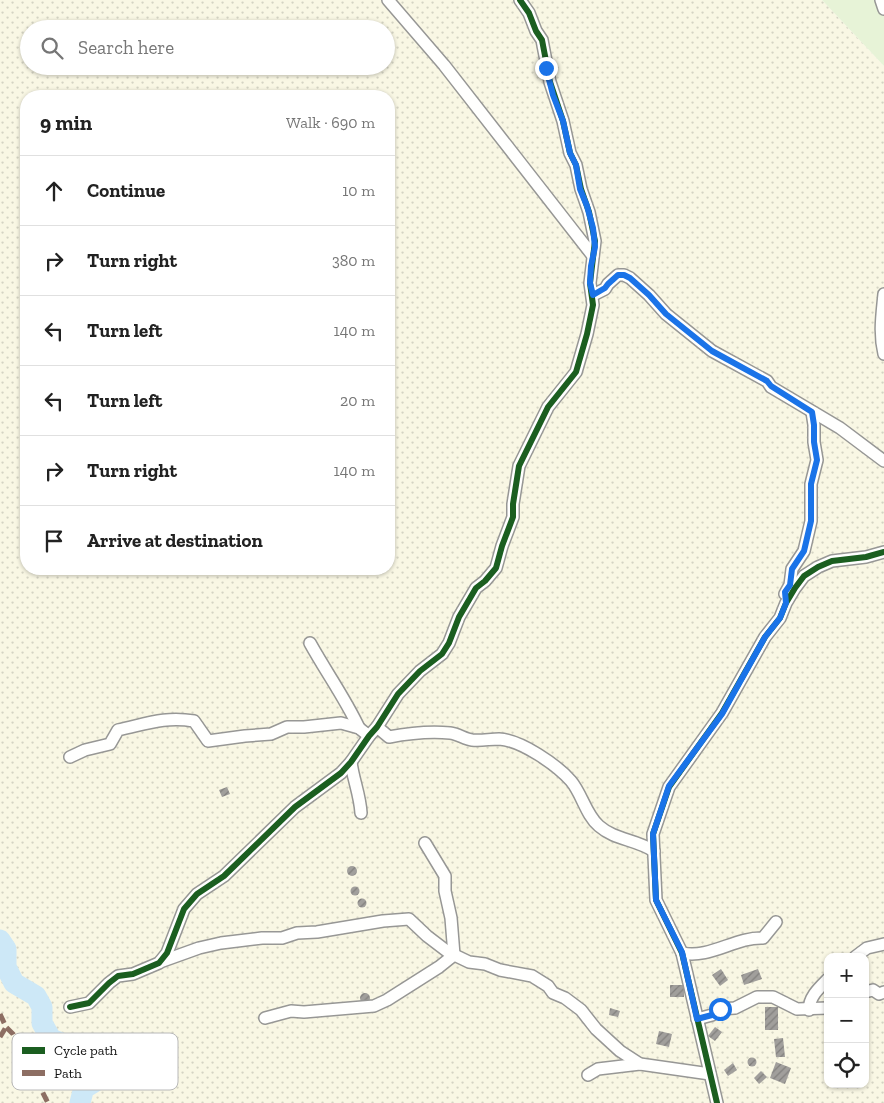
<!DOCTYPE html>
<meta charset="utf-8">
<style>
body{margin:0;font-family:"Zilla Slab",serif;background:#f2f2f2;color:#222}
.controls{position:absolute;right:15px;bottom:15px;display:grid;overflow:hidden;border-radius:10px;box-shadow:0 1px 4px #0004}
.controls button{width:45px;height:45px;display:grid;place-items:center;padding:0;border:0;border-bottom:1px solid #e0e0e0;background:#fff;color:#222;font:25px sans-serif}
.stop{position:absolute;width:15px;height:15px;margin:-11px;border:4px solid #1a73e8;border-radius:50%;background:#fff}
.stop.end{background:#1a73e8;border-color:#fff;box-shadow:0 1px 5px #0008}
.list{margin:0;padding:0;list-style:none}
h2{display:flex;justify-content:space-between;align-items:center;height:65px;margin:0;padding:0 20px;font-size:21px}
h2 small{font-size:16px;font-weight:400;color:#767676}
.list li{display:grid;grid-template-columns:32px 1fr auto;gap:15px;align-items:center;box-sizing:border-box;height:70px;padding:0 20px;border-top:1px solid #e0e0e0}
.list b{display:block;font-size:19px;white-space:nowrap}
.list em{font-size:16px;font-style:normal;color:#767676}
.icon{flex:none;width:28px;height:28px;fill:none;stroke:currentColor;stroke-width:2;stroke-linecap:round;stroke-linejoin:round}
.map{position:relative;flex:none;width:884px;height:1103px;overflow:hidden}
.search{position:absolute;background:#fff;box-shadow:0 1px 4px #0004;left:20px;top:20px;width:375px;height:55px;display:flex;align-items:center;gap:12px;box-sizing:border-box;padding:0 18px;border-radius:28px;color:#767676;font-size:19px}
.panel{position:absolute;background:#fff;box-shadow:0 1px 4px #0004;left:20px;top:90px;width:375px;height:485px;border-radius:20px}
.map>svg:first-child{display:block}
</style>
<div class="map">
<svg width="884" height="1103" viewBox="0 0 884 1103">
<defs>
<pattern id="farmland-dots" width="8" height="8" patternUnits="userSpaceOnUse" patternTransform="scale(1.25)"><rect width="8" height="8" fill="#f9f7e4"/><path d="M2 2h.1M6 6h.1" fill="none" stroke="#d4d3c3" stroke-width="1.8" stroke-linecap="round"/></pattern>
<pattern id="building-hatch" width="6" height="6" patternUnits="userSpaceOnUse" patternTransform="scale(1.25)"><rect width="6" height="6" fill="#a19f9c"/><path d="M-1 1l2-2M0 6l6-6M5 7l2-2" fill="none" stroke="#82807e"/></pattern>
</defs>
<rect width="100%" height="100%" fill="#fdfcf7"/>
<!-- farmland -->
<path fill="url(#farmland-dots)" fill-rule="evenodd" d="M 0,0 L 822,0 L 884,66 L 884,1103 L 0,1103 ZM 29,29 L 386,29 L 386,66 L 29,66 ZM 26,96 L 389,96 L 389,569 L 26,569 ZM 828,957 L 865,957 L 865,1084 L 828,1084 Z"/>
<!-- grass -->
<path fill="#e7f3d7" d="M 822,0 L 884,0 L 884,66 Z"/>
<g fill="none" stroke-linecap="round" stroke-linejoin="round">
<!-- river -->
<path stroke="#cde8f7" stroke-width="21" d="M 0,940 L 6,949 L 6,967 L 14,983 L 36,996 L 42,1007 L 42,1023 L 51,1039 L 81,1050 L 98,1063 L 97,1080 C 82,1091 85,1083 80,1103"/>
</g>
<!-- building -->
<g fill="url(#building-hatch)">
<path d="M 227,787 L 230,794 L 222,797 L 219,790 Z"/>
<circle cx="352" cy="871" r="5"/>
<circle cx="355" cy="891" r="4.5"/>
<circle cx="362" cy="903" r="4.5"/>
<path d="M 721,969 L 728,980 L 720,986 L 712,975 Z"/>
<path d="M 758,969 L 762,979 L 744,985 L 741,975 Z"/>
<rect x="670" y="985" width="14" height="12"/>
<circle cx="365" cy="998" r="5"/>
<rect x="765" y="1007" width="13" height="23"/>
<path d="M 610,1008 L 620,1011 L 618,1017 L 609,1015 Z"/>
<path d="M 715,1027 L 722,1032 L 715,1041 L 708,1036 Z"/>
<path d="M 659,1031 L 672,1034 L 669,1047 L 656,1044 Z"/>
<path d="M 783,1038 L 785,1057 L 776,1057 L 774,1039 Z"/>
<circle cx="752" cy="1062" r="4.5"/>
<path d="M 776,1062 L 791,1068 L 785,1084 L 770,1078 Z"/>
<path d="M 733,1063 L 737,1070 L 728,1076 L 724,1070 Z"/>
<path d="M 761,1071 L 767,1077 L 759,1084 L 754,1078 Z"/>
</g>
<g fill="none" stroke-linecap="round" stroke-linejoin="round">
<!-- minor casing -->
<g stroke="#979795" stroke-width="14">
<g id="minor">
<path d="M 388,0 L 444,65 L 593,256"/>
<path d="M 881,0 L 884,9"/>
<path d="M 884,294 C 882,315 879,333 884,354"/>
<path d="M 593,295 L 605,289 L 608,284 L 618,275 L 624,275 L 630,278 L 649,295 L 666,314 L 712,351 L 767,381 L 771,387 L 840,428 L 884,461"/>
<path d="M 785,594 L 790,585 L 792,569 L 804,551 L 811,521 L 811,484 L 817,460 L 814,442 L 814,425 L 812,412"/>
<path d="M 310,643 C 326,672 345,698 359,728"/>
<path d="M 377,727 L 389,737 C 410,733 430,731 450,733 C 458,734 465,739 472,740 C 481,741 490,739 499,739 C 521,740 557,765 571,781 C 582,794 586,815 599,826 C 615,840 635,839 654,851"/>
<path d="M 70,757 L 85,750 L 110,744 L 118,730 C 146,724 165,716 194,721 L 208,741 L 245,736 L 271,734 L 287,727 L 304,727 L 341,723 L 359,728 L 369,736"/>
<path d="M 351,762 C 353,779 360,795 361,813"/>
<path d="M 682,953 C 710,959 735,937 763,938 L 776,922"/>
<path d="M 855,957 L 867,948 L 884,944"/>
<path d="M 160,962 L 199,948 L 221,943 L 262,938 L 282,938 L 297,933 L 317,932 L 383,921 L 409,919 L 427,936 L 448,952 L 469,962 L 485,964 L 500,970 L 532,976 L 548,986 L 553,993 L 565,998 L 581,1010 L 596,1029 L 620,1051 L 640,1064 L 710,1074"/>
<path d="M 865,992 L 873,990 L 879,994 L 884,992"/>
<path d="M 70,1007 L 89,1003 L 109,983 L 118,976 L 133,974 L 159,963 L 167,953 L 184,909 L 197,894 L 224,876 L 295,807 L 341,773 L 351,762 L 369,736 L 377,727 L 398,694 L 420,671 L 442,654 L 449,643 L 459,617 L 476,588 L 485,581 L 496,568 L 502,546 L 513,517 L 513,504 L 519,466 L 548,407 L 576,372 L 587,334 L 593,305 L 590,283 L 595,241 L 589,212 L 581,189 L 576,165 L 570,153 L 563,121 L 550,82 L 542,40 L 536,31 L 529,13 L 520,0"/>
<path d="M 809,1010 C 809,997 819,988 828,979"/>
<path d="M 265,1018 L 291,1011 L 304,1012 L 374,1006 L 387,1000 L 439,967 L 454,955 L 451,918 L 445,891 L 445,876 L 425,843"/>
<path d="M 697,1019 L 712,1015 L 720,1009 L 735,1008 L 757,997 L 773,997 L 797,1009 L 828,1008"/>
<path d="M 588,1075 L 598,1069 L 640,1064"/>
<path d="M 717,1103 L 682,953 L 656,900 L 653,834 L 669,787 L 722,713 L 765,637 L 780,618 L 786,603 L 795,588 L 804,576 L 818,567 L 832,561 L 866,557 L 884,552"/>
</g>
</g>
<!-- minor -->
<use href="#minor" stroke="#fffffe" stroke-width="11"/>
<!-- quiet -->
<g stroke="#8d6e63" stroke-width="5" stroke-dasharray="10 5" stroke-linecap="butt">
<path d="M 0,1014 L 6,1027 L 13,1034 L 48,1103"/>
<path d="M 0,1037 L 6,1027"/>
</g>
<!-- cycleway casing -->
<g stroke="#fff" stroke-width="9">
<g id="cycleway">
<path d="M 70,1007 L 89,1003 L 109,983 L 118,976 L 133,974 L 159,963 L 167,953 L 184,909 L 197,894 L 224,876 L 295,807 L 341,773 L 351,762 L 369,736 L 377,727 L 398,694 L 420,671 L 442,654 L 449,643 L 459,617 L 476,588 L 485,581 L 496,568 L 502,546 L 513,517 L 513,504 L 519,466 L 548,407 L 576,372 L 587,334 L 593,305 L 590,283 L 595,241 L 589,212 L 581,189 L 576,165 L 570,153 L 563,121 L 550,82 L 542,40 L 536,31 L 529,13 L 520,0"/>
<path d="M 717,1103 L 682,953 L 656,900 L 653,834 L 669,787 L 722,713 L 765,637 L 780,618 L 786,603 L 795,588 L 804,576 L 818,567 L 832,561 L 866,557 L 884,552"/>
</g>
</g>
<!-- cycleway -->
<use href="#cycleway" stroke="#1b5e20" stroke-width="6"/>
</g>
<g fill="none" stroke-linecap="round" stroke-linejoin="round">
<!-- route -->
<path stroke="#1a73e8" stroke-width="6" d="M 546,68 L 553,95 L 563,121 L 570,153 L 576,165 L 580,189 L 587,206 L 593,228 L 595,247 L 591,266 L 590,283 L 593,295 L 605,288 L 608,284 L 618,275 L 624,275 L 630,278 L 649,295 L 666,314 L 712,351 L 767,381 L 771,386 L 812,412 L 814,425 L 814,442 L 817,460 L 811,484 L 811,521 L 804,551 L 792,569 L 790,585 L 785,592 L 786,603 L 780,618 L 765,637 L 722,714 L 669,786 L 653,834 L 656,900 L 682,952 L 697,1019 L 712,1015 L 720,1009"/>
</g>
<!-- legend -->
<rect x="12" y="1033" width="166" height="57" rx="8" fill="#fff" stroke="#b8b8b8" stroke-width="1"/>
<rect x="22" y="1047" width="23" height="7" fill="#1b5e20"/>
<rect x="22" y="1070" width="23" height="6" fill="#8d6e63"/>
<g font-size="14" fill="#111">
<text x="54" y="1055">Cycle path</text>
<text x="54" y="1078">Path</text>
</g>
</svg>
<div class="controls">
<button>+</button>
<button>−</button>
<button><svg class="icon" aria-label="locate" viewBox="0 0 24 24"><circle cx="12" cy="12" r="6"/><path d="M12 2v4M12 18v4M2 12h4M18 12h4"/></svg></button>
</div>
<div class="stop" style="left:720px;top:1009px"></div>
<div class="stop end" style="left:546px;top:68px"></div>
<div class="search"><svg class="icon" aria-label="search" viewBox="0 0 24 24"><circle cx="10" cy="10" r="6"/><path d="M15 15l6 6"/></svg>Search here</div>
<section class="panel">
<h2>9 min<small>Walk · 690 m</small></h2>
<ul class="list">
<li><svg class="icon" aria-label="ahead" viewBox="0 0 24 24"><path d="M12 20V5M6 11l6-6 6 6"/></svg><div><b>Continue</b></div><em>10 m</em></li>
<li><svg class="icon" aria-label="right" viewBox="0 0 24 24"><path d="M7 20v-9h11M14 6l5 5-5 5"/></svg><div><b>Turn right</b></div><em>380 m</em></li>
<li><svg class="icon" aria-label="left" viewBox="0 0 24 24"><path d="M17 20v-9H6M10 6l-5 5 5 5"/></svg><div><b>Turn left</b></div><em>140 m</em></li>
<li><svg class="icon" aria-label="left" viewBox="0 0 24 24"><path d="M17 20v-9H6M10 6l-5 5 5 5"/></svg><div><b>Turn left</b></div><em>20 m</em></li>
<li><svg class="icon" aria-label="right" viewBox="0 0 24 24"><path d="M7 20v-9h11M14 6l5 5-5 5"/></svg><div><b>Turn right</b></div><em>140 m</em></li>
<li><svg class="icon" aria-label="arrive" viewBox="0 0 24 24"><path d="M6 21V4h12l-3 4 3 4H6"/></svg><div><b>Arrive at destination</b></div></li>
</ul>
</section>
</div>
